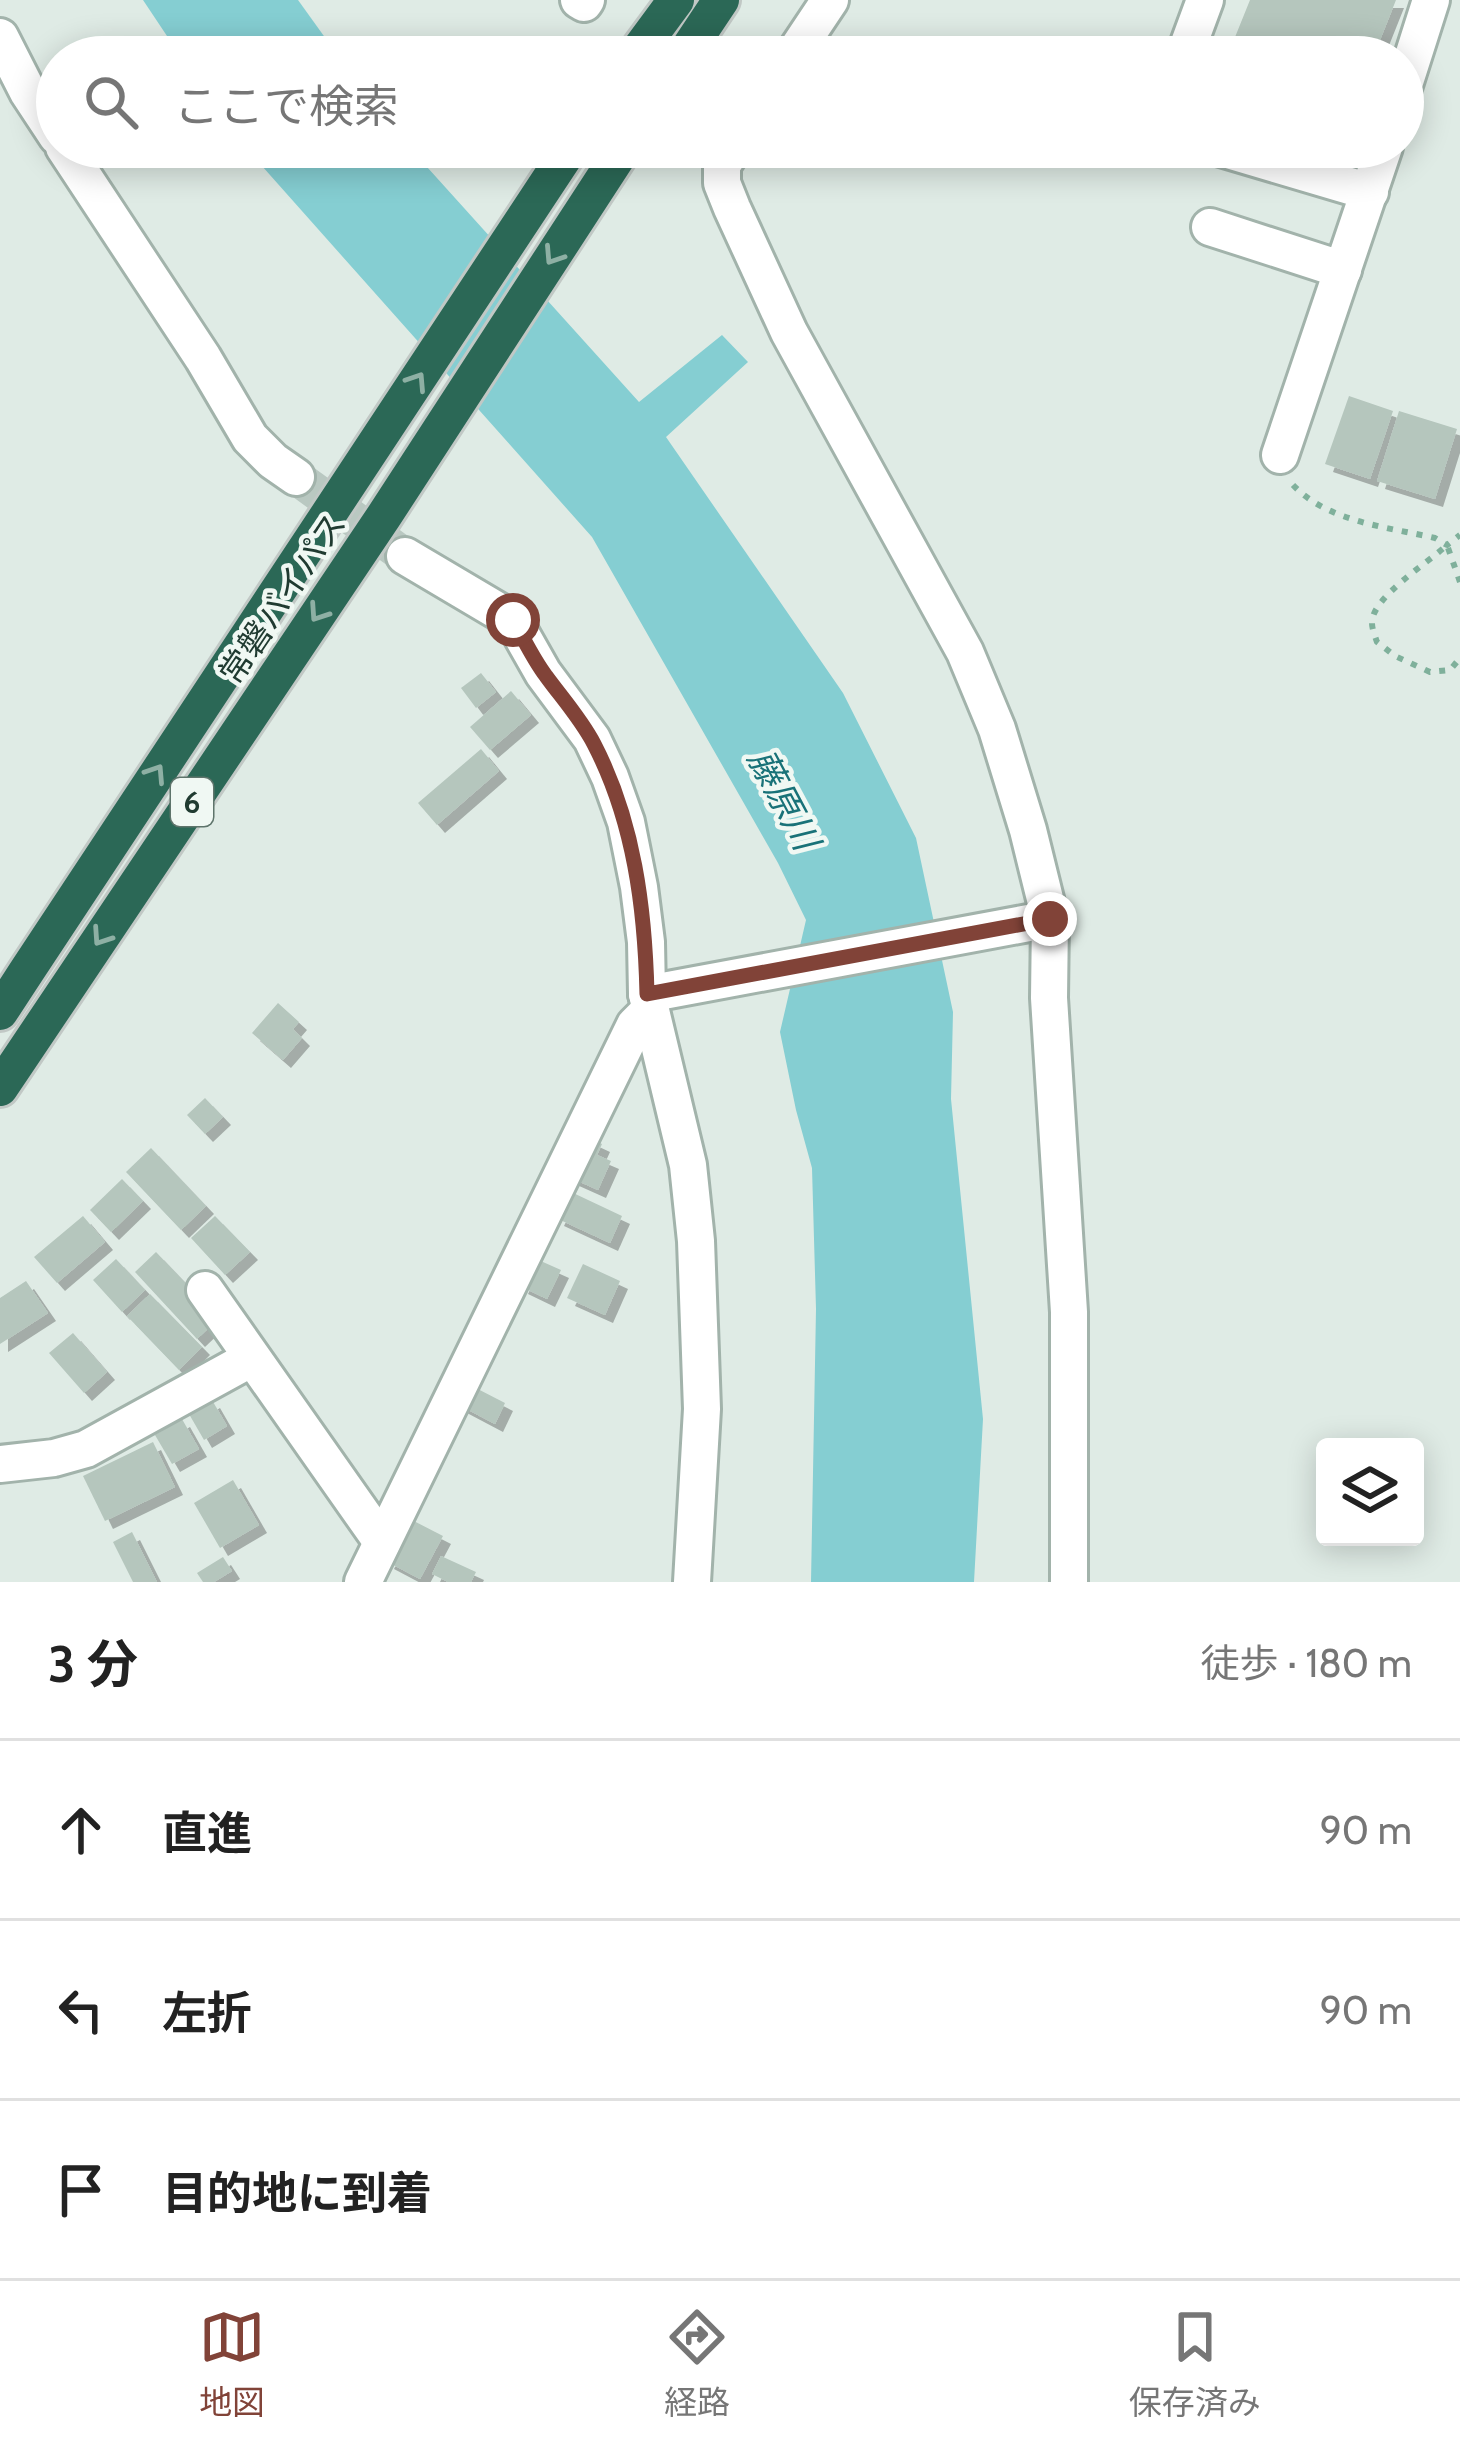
<!DOCTYPE html>
<html lang="ja">
<meta charset="utf-8">
<style>
body{margin:0;font-family:Cabin,"Noto Sans JP",sans-serif;background:#f6f6f6;color:#222}
.controls{position:absolute;right:36px;bottom:36px;display:grid;overflow:hidden;border-radius:12px;box-shadow:0 6px 30px #0003}
.controls button{width:108px;height:108px;display:grid;place-items:center;padding:0;border:0;border-bottom:3px solid #e0e0e0;background:#fff;color:#222;font:60px sans-serif}
.stop{position:absolute;width:36px;height:36px;margin:-27px;border:9px solid #814338;border-radius:50%;background:#fff}
.stop.end{background:#814338;border-color:#fff;box-shadow:0 3px 12px #0008}
.list{margin:0;padding:0;list-style:none}
h2{display:flex;justify-content:space-between;align-items:center;height:156px;margin:0;padding:0 48px;font-size:51px}
h2 small{font-size:39px;font-weight:400;color:#767676}
.list li{display:grid;grid-template-columns:78px 1fr auto;gap:36px;align-items:center;box-sizing:border-box;height:180px;padding:0 48px;border-top:3px solid #e0e0e0}
.list b{display:block;font-size:45px;white-space:nowrap}
.list em{font-size:39px;font-style:normal;color:#767676}
.icon{flex:none;width:66px;height:66px;fill:none;stroke:currentColor;stroke-width:2;stroke-linecap:round;stroke-linejoin:round}
.map{position:relative;flex:none;width:1460px;height:1582px;overflow:hidden}
.search{position:absolute;background:#fff;box-shadow:0 6px 30px #0003;left:36px;right:36px;top:36px;height:132px;display:flex;align-items:center;gap:30px;box-sizing:border-box;padding:0 42px;border-radius:66px;color:#767676;font-size:45px}
.sheet{height:696px;background:#fff}
nav{display:flex;justify-content:space-around;align-items:center;box-sizing:border-box;height:168px;border-top:3px solid #e0e0e0;background:#fff;font-size:33px;color:#767676}
nav a{display:grid;justify-items:center;gap:6px}
nav .on{color:#814338}
.map>svg:first-child{display:block}
</style>
<div class="map">
<svg width="1460" height="1582" viewBox="0 0 1460 1582">
<defs>
<filter id="shadow"><feDropShadow dx="8" dy="8" stdDeviation="0" flood-color="#0004"/></filter>
</defs>
<rect width="100%" height="100%" fill="#dfebe5"/>
<!-- water -->
<g fill="#85ced2">
<path d="M 143,0 L 298,0 L 339,57 L 181,57 Z"/>
<path d="M 245,147 L 409,147 L 639,402 L 722,335 L 748,362 L 666,437 L 843,693 L 916,838 L 953,1012 L 951,1099 L 983,1419 L 974,1582 L 811,1582 L 816,1309 L 812,1168 L 796,1110 L 780,1032 L 806,920 L 778,863 L 592,537 Z"/>
</g>
<!-- building -->
<g fill="#b5c6bd" filter="url(#shadow)">
<path d="M 1250,0 L 1396,0 L 1374,55 L 1349,45 L 1345,57 L 1227,57 Z"/>
<path d="M 1349,396 L 1393,411 L 1370,479 L 1325,464 Z"/>
<path d="M 1399,411 L 1457,429 L 1435,499 L 1377,481 Z"/>
<path d="M 481,673 L 496,692 L 476,708 L 461,688 Z"/>
<path d="M 511,691 L 531,715 L 490,750 L 470,727 Z"/>
<path d="M 481,749 L 499,771 L 437,825 L 418,803 Z"/>
<path d="M 278,1003 L 299,1022 L 293,1029 L 302,1038 L 283,1060 L 252,1033 Z"/>
<path d="M 205,1098 L 223,1117 L 205,1134 L 187,1115 Z"/>
<path d="M 587,1137 L 602,1144 L 597,1155 L 611,1161 L 598,1190 L 569,1177 Z"/>
<path d="M 151,1148 L 206,1206 L 181,1230 L 126,1172 Z"/>
<path d="M 122,1179 L 143,1201 L 111,1232 L 90,1210 Z"/>
<path d="M 569,1191 L 622,1216 L 610,1243 L 556,1218 Z"/>
<path d="M 83,1216 L 105,1242 L 57,1283 L 34,1257 Z"/>
<path d="M 215,1216 L 250,1252 L 225,1275 L 191,1238 Z"/>
<path d="M 156,1252 L 219,1318 L 197,1339 L 135,1272 Z"/>
<path d="M 534,1258 L 561,1270 L 547,1299 L 520,1286 Z"/>
<path d="M 116,1259 L 145,1290 L 122,1312 L 93,1280 Z"/>
<path d="M 583,1264 L 620,1281 L 605,1315 L 567,1298 Z"/>
<path d="M 26,1281 L 48,1313 L 0,1344 L 0,1298 Z"/>
<path d="M 150,1294 L 202,1347 L 179,1370 L 127,1316 Z"/>
<path d="M 73,1333 L 107,1372 L 84,1393 L 49,1353 Z"/>
<path d="M 470,1385 L 505,1403 L 495,1424 L 459,1405 Z"/>
<path d="M 212,1400 L 227,1426 L 204,1440 L 189,1414 Z"/>
<path d="M 182,1419 L 199,1449 L 172,1464 L 155,1435 Z"/>
<path d="M 153,1442 L 175,1487 L 105,1521 L 83,1476 Z"/>
<path d="M 233,1480 L 259,1525 L 220,1548 L 194,1503 Z"/>
<path d="M 408,1518 L 443,1536 L 420,1579 L 386,1561 Z"/>
<path d="M 132,1532 L 157,1582 L 133,1582 L 113,1542 Z"/>
<path d="M 441,1556 L 476,1572 L 471,1582 L 448,1582 L 432,1574 Z"/>
<path d="M 223,1557 L 232,1571 L 214,1582 L 203,1582 L 197,1573 Z"/>
</g>
<g fill="none" stroke-linecap="round" stroke-linejoin="round">
<!-- minor-tunnel -->
<path stroke="#b9c8c1" stroke-width="36" stroke-dasharray="36 18" stroke-linecap="butt" d="M 296,477 L 405,556"/>
<!-- minor casing -->
<g stroke="#a2b3ab" stroke-width="42">
<g id="minor">
<path d="M 579,0 L 584,3 L 586,0"/>
<path d="M 0,37 L 28,92 L 57,136"/>
<path d="M 792,57 L 830,0"/>
<path d="M 1184,57 L 1205,0"/>
<path d="M 1403,88 L 1431,0"/>
<path d="M 64,147 L 203,358 L 250,438 L 273,461 L 296,477"/>
<path d="M 734,147 L 722,165 L 722,183 L 732,208 L 789,332 L 965,652 L 997,729 L 1028,830 L 1050,919 L 1049,998 L 1069,1312 L 1069,1582"/>
<path d="M 1218,147 L 1370,192"/>
<path d="M 1210,227 L 1343,270"/>
<path d="M 1280,455 L 1384,147"/>
<path d="M 405,556 L 513,620 L 543,673 L 592,739 L 610,777 L 626,822 L 639,887 L 646,942 L 647,994 L 688,1165 L 696,1241 L 702,1409 L 692,1582"/>
<path d="M 647,994 L 1050,919"/>
<path d="M 205,1290 L 382,1542"/>
<path d="M 0,1464 L 54,1458 L 86,1449 L 252,1358"/>
<path d="M 363,1582 L 635,1025 L 650,1010"/>
</g>
</g>
<!-- highway casing -->
<g stroke="#c1c8c5" stroke-width="42">
<g id="highway">
<path d="M 634,57 L 676,0"/>
<path d="M 683,57 L 721,0"/>
<path d="M 0,1012 C 189,723 381,436 571,147"/>
<path d="M 0,1088 L 384,516 L 624,147"/>
</g>
</g>
<!-- path -->
<g stroke="#7fb09b" stroke-width="6" stroke-dasharray="6 9" stroke-linecap="butt">
<path d="M 1293,485 C 1328,522 1387,527 1435,538 L 1447,545 L 1460,535"/>
<path d="M 1460,582 L 1447,545 C 1429,562 1371,598 1372,623 C 1372,629 1375,636 1377,642 L 1395,656 L 1430,672 L 1450,670 L 1460,658"/>
</g>
<!-- minor -->
<use href="#minor" stroke="#fff" stroke-width="36"/>
<!-- highway -->
<use href="#highway" stroke="#2b6856" stroke-width="36"/>
</g>
<!-- one-way arrows -->
<defs><path id="oneway-chevron" d="M-2-3.5L2.5 0L-2 3.5" fill="none" stroke-width="1.6" stroke-linecap="round" stroke-linejoin="round" transform="scale(3)"/></defs>
<g stroke="#8eb0a4">
<use href="#oneway-chevron" transform="translate(553 256) rotate(123)"/>
<use href="#oneway-chevron" transform="translate(417 381) rotate(-57)"/>
<use href="#oneway-chevron" transform="translate(318 613) rotate(124)"/>
<use href="#oneway-chevron" transform="translate(156 773) rotate(-57)"/>
<use href="#oneway-chevron" transform="translate(101 937) rotate(124)"/>
</g>
<g fill="none" stroke-linecap="round" stroke-linejoin="round">
<!-- route -->
<path stroke="#814338" stroke-width="15" d="M 513,620 C 524,639 533,659 546,676 C 562,698 581,719 594,744 C 634,821 645,908 647,994 L 1050,919"/>
</g>
<g text-anchor="middle" dominant-baseline="central" stroke-width="9" stroke-linejoin="round" paint-order="stroke">
<!-- shield labels -->
<rect fill="#f0f8f3" stroke="#5e746b" stroke-width="3" x="171" y="778" width="42" height="48" rx="9"/>
<g font-size="30" font-weight="bold" fill="#203b31">
<text x="192" y="802">6</text>
</g>
<!-- street labels -->
<g font-size="33" fill="#203b31" stroke="#f0f8f3">
<text transform="translate(282 598) rotate(-56)">常磐バイパス</text>
</g>
<!-- water labels -->
<g font-size="36" font-style="italic" fill="#197278" stroke="#f0f8f3">
<text transform="translate(784 799) rotate(62)">藤原川</text>
</g>
</g>
</svg>
<div class="controls">
<button><svg class="icon" aria-label="layers" viewBox="0 0 24 24"><path d="M12 4l9 5-9 5-9-5zM3 14l9 5 9-5"/></svg></button>
</div>
<div class="stop" style="left:513px;top:620px"></div>
<div class="stop end" style="left:1050px;top:919px"></div>
<div class="search"><svg class="icon" aria-label="search" viewBox="0 0 24 24"><circle cx="10" cy="10" r="6"/><path d="M15 15l6 6"/></svg>ここで検索</div>
</div>
<section class="sheet">
<h2>3 分<small>徒歩 · 180 m</small></h2>
<ul class="list">
<li><svg class="icon" aria-label="ahead" viewBox="0 0 24 24"><path d="M12 20V5M6 11l6-6 6 6"/></svg><div><b>直進</b></div><em>90 m</em></li>
<li><svg class="icon" aria-label="left" viewBox="0 0 24 24"><path d="M17 20v-9H6M10 6l-5 5 5 5"/></svg><div><b>左折</b></div><em>90 m</em></li>
<li><svg class="icon" aria-label="arrive" viewBox="0 0 24 24"><path d="M6 21V4h12l-3 4 3 4H6"/></svg><div><b>目的地に到着</b></div></li>
</ul>
</section>
<nav>
<a class="on"><svg class="icon" aria-label="map" viewBox="0 0 24 24"><path d="M3 6l6-2 6 2 6-2v14l-6 2-6-2-6 2zM9 4v14M15 6v14"/></svg>地図</a>
<a><svg class="icon" aria-label="directions" viewBox="0 0 24 24"><path d="M12 3l9 9-9 9-9-9zM9 14v-3h6M13 9l2 2-2 2"/></svg>経路</a>
<a><svg class="icon" aria-label="saved" viewBox="0 0 24 24"><path d="M7 4h10v16l-5-4-5 4z"/></svg>保存済み</a>
</nav>
